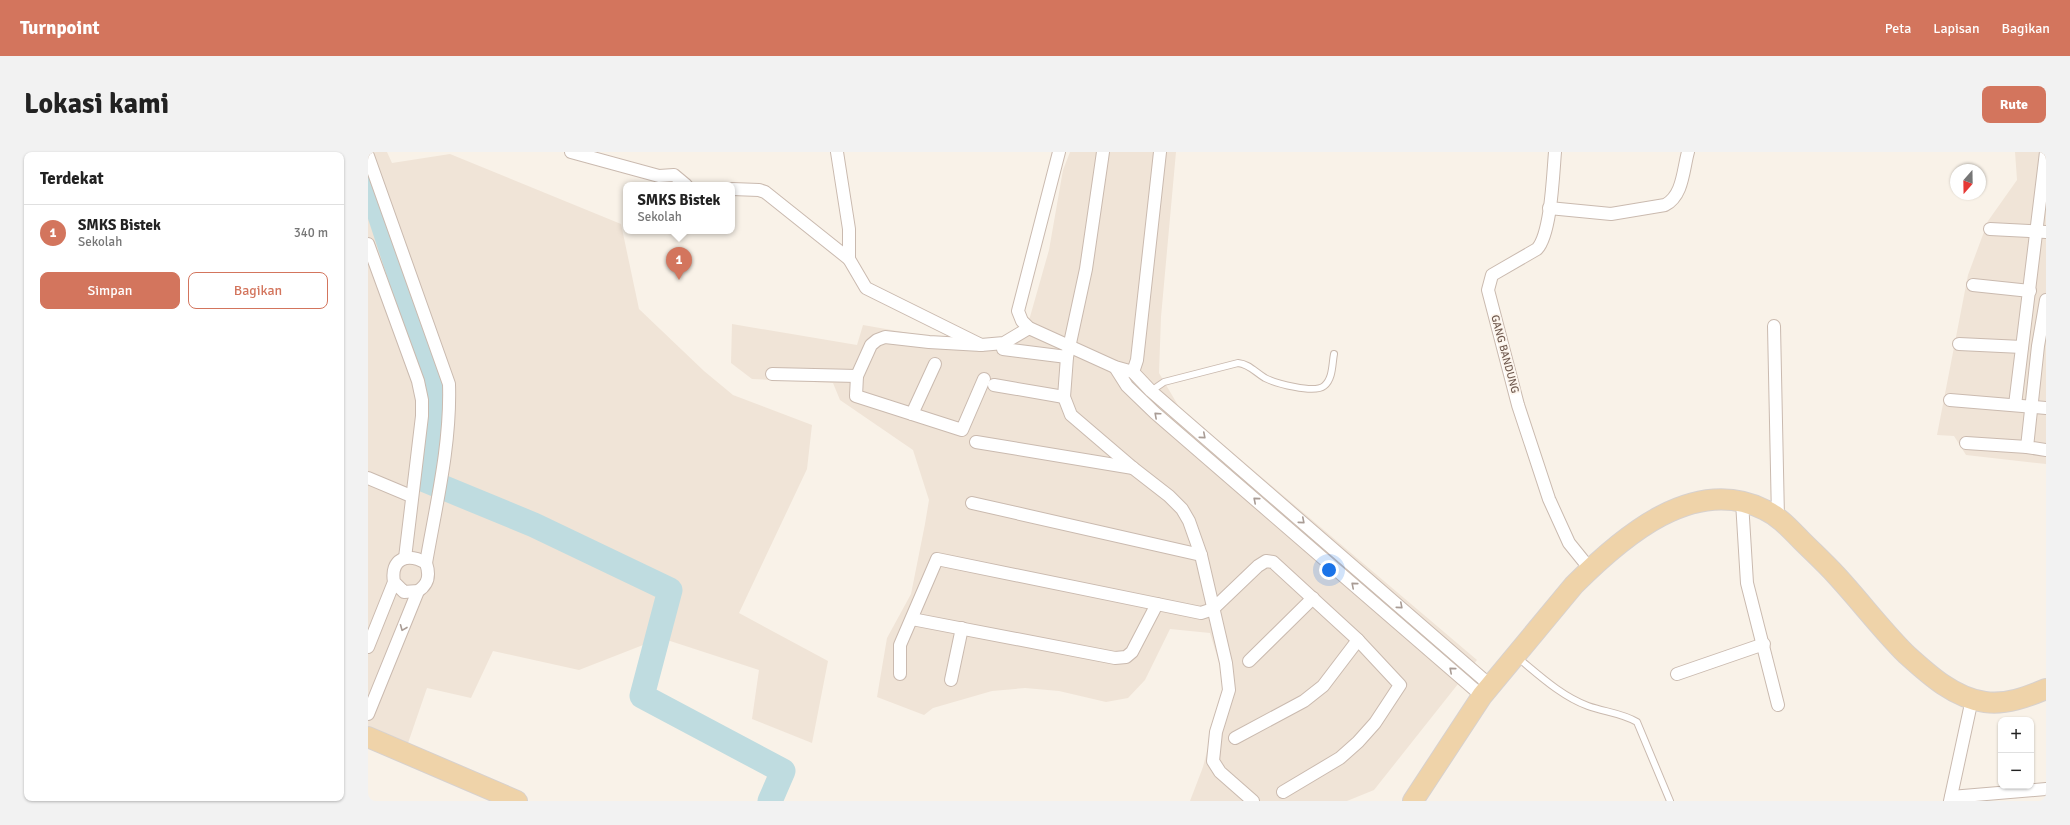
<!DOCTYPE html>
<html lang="id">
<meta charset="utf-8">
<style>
body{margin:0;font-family:Signika,sans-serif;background:#f2f2f2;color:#222}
.controls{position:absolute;right:12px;bottom:12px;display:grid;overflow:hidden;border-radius:8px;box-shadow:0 1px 3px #0004}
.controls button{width:36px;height:36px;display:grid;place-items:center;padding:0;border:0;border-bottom:1px solid #e0e0e0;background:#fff;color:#222;font:20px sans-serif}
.compass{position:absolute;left:1582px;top:12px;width:36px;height:36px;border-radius:50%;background:#fff;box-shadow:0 1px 3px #0004;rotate:200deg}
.you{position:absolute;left:961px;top:418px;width:14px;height:14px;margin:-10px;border:3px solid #fff;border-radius:50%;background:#1a73e8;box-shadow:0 0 0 6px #1a73e833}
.badge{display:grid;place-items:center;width:26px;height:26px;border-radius:50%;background:#d3755d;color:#fff;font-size:13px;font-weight:700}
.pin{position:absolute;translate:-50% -33px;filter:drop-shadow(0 1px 2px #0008)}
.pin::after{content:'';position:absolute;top:21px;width:14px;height:12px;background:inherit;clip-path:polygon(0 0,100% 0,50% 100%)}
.popup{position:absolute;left:255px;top:30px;width:112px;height:52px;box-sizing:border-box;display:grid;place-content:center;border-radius:8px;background:#fff;filter:drop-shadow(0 1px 3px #0005);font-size:13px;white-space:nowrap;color:#767676}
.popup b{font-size:15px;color:#222}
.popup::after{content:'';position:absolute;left:50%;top:100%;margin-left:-8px;border:8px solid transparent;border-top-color:#fff}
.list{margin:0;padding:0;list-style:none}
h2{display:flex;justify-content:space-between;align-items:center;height:52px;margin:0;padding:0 16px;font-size:17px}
h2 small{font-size:13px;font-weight:400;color:#767676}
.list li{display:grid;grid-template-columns:26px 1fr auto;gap:12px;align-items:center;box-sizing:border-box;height:56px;padding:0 16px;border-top:1px solid #e0e0e0}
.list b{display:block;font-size:15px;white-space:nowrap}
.list p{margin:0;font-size:13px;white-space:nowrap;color:#767676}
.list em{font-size:13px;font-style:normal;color:#767676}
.actions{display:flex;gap:8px;padding:12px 16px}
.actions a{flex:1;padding:9px 0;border:1px solid #d3755d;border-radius:8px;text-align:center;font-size:14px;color:#d3755d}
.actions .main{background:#d3755d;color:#fff}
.map{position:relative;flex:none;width:1678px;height:649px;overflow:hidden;border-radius:8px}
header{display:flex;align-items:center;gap:24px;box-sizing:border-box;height:56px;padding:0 20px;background:#d3755d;color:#fff}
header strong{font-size:19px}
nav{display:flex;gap:22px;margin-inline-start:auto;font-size:14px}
.intro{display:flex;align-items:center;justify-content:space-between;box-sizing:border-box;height:96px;padding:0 24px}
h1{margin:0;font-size:28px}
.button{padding:10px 18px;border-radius:8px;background:#d3755d;color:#fff;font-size:14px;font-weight:700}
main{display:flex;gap:24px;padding:0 24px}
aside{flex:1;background:#fff;border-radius:8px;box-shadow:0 1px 3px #0004}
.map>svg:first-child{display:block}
</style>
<header>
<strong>Turnpoint</strong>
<nav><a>Peta</a><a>Lapisan</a><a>Bagikan</a></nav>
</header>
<div class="intro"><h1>Lokasi kami</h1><a class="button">Rute</a></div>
<main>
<aside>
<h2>Terdekat<small></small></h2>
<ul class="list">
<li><span class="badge">1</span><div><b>SMKS Bistek</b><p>Sekolah</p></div><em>340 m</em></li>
</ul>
<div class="actions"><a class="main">Simpan</a><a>Bagikan</a></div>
</aside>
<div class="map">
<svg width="1678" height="649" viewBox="0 0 1678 649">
<rect width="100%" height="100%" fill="#f9f2e8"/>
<!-- residential -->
<g fill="#f0e4d7">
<path d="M 0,0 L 19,0 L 24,11 L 82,2 L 253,72 L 271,157 L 336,219 L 365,243 L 444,273 L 439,317 L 371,461 L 460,509 L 444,591 L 384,567 L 391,518 L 293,486 L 211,518 L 125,499 L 103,546 L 59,536 L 39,594 L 0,578 Z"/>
<path d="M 702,0 L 808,0 L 793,165 L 791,221 L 811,255 L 1109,508 L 1006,638 L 979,649 L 822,649 L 835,615 L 857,530 L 842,481 L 802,477 L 777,528 L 760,546 L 738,550 L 691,539 L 657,536 L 624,539 L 565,556 L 556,563 L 509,545 L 519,486 L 543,442 L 557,372 L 561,348 L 545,298 L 472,248 L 465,231 L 384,227 L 363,211 L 364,172 L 489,193 L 495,173 L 626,196 L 648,191 L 656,186 L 681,98 L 695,18 Z"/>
<path d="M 1647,0 L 1678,0 L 1678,312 L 1598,303 L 1586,284 L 1569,283 L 1600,123 L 1620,69 L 1649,28 Z"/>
</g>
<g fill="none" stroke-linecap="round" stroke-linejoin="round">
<!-- river -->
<path stroke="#bfdce0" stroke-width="25" d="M 0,27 L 69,236 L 57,328 L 166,373 L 302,438 L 274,544 L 415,619 L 402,649"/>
<!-- service casing -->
<g stroke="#cabaaf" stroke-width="8">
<g id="service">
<path d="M 783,239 L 796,230 L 870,211 C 881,212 887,220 897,226 C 907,231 946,242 956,234 C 965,227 964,212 966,202"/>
<path d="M 1149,505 C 1171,523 1193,544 1220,554 C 1237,560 1254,561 1269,570 L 1302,649"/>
</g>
</g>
<!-- minor casing -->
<g stroke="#cabaaf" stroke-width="14">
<g id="minor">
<path d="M 203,0 L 291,24 L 306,23 L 318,33"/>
<path d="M 469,0 L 481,77 L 481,107 L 498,136 L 613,193 L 636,191 L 661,176"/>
<path d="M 691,0 L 650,159 L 654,169 L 661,176 L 747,215 L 765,220 L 783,239 L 1123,534"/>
<path d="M 735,0 L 718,117 L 699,205 L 696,245 L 703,263 L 765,316 L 801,344 L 814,357 L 821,369 L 833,403 L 858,511 L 861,538 L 848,580 L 845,609 L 852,620 L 885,649"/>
<path d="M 1187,0 C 1185,23 1183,82 1169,97 L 1124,123 L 1120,138 L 1150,253 L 1181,347 L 1201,391 L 1222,417"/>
<path d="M 0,4 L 81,232 C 83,292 68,353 58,411"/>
<path d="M 364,37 L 391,38 L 397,40 L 481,107"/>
<path d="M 1181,56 L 1243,62 L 1297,53 C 1315,44 1315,18 1320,0"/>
<path d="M 1622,77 L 1678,80"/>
<path d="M 0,92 L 50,229 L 54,248 L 54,264 L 37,406"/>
<path d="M 1605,133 L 1662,139"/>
<path d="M 1678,148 L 1670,194 L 1659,295 L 1678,298"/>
<path d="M 1406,174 L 1410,366"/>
<path d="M 1591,192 L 1654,195"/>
<path d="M 613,193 L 561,190 L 517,185 L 509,188 L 503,193 L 489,224 L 488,244 L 594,278 L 616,227"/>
<path d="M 635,197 L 699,205"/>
<path d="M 747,215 L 759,234 L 787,261 L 1114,544"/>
<path d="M 765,220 L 769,208 L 792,0"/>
<path d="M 404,222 L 489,224"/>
<path d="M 626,233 L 696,245"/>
<path d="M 1582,248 L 1678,256"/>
<path d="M 1647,253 L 1678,0"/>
<path d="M 544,262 L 567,212"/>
<path d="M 608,290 L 765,316"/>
<path d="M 1598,291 L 1659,295"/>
<path d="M 0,326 L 43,344"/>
<path d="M 1374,350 L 1379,431 L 1410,553"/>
<path d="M 604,351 L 833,403"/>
<path d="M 544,467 L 747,506 L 758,505 L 764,500 L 789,452"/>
<path d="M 0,495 L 26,430 C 22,407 39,400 58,411 C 62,423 61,432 50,439 L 36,440 L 26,430"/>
<path d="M 881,509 L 945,446"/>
<path d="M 532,522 L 532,493 L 569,407 L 833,461 L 845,457 L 890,414 L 898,409 L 905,410 L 990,488 L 1032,533 L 1007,571 L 990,590 L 972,606 L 915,640"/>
<path d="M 1309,522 L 1396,492"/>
<path d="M 583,528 L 594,476"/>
<path d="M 0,562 L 50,439"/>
<path d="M 867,586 L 936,549 L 955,534 L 990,488"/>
<path d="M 1583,645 L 1678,637"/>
<path d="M 1582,649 L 1604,547"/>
</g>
</g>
<!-- primary casing -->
<g stroke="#d7d1ce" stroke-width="22">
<g id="primary">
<path d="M 0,585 L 149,649"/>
<path d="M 1045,649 L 1114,544 L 1206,433 C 1254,385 1326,322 1397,358 C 1412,365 1423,378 1434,389 C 1445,400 1457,411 1468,423 C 1492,449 1513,477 1538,502 C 1560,522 1586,546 1617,550 C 1638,553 1659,545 1678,537"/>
</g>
</g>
<!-- service -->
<use href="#service" stroke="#fff" stroke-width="6"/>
<!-- minor -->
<use href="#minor" stroke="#fff" stroke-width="12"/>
<!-- primary -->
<use href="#primary" stroke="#efd3a9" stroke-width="20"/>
</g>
<!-- one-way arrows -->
<defs><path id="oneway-chevron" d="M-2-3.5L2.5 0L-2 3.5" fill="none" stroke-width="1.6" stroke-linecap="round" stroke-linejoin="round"/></defs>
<g stroke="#a99c95">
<use href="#oneway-chevron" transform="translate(789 263) rotate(-138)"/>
<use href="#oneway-chevron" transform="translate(835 284) rotate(41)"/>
<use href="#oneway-chevron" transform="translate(888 348) rotate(-139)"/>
<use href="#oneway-chevron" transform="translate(934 369) rotate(41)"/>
<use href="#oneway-chevron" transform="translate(986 433) rotate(-139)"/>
<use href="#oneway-chevron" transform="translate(1032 454) rotate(41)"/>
<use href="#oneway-chevron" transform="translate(35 476) rotate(112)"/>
<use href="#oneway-chevron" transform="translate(1084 518) rotate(-139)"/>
</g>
<g text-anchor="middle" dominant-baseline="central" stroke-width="3.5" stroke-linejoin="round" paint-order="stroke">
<!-- street labels -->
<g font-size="11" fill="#705a4f" stroke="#fdf6ee">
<text transform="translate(1137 202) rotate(75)">GANG BANDUNG</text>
</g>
</g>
</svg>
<div class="controls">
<button>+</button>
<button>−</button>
</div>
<svg class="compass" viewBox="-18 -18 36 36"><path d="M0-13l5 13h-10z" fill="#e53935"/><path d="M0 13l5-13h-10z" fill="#767676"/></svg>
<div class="you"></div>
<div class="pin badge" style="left:311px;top:128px">1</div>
<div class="popup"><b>SMKS Bistek</b>Sekolah</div>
</div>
</main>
